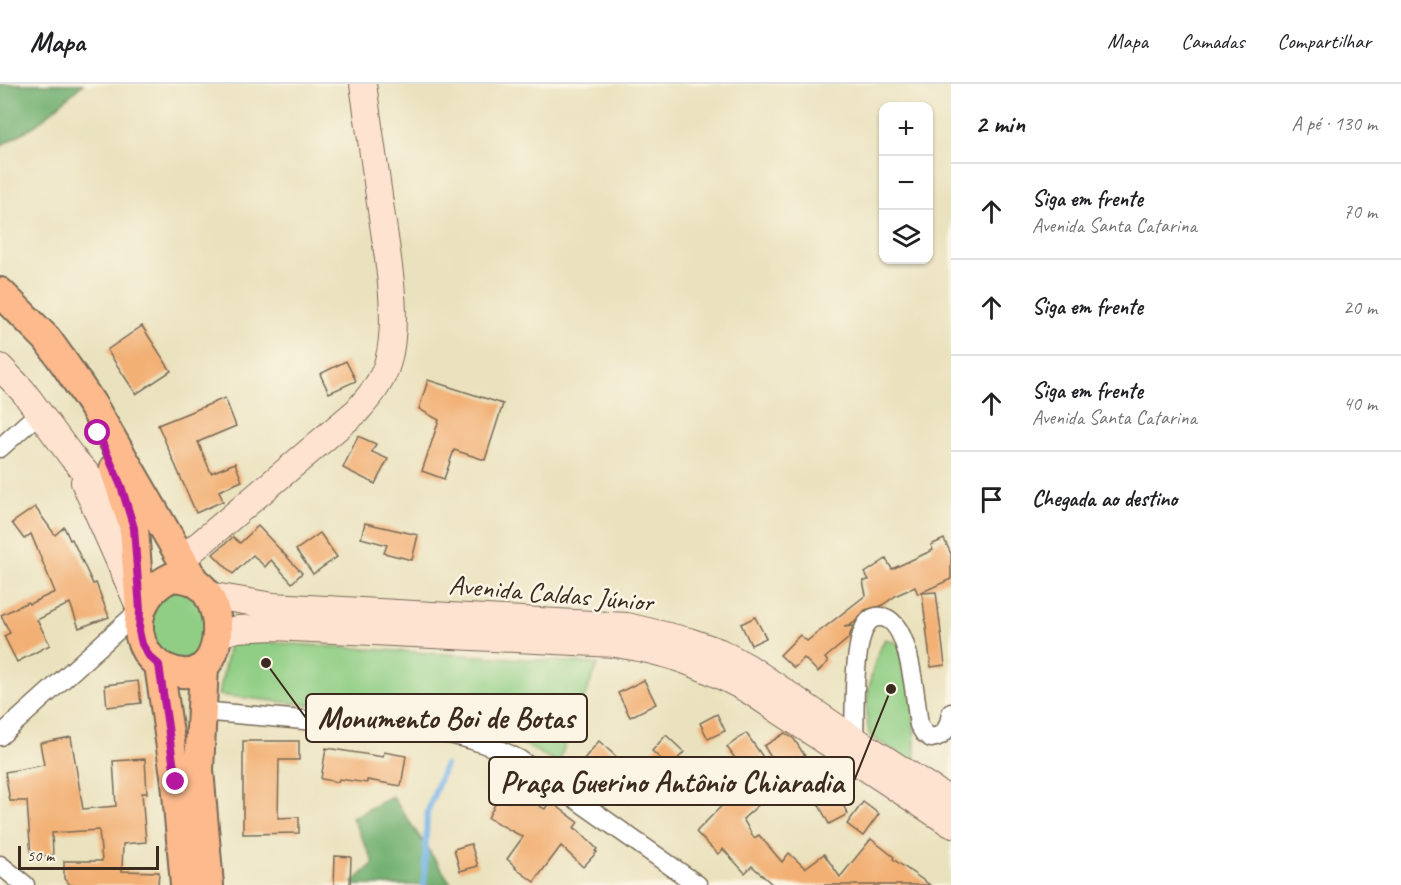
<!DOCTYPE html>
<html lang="pt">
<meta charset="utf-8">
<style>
body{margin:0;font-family:Caveat,sans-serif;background:#f6f6f6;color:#202124}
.controls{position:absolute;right:18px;top:18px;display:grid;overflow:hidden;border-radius:12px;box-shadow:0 2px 4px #0004}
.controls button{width:54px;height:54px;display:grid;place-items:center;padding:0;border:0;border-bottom:2px solid #e0e0e0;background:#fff;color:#202124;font:30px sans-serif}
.scale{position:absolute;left:18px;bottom:15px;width:141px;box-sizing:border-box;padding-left:6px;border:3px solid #3b2a1e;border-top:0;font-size:16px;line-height:21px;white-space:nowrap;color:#3b2a1e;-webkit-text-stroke:4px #fcf5e5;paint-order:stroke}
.stop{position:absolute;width:18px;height:18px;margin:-14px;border:4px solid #b5179e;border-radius:50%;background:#fff}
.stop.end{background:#b5179e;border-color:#fff;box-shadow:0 2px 6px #0008}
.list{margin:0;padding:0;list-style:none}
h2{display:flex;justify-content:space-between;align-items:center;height:78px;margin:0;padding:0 24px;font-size:26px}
h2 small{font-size:20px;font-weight:400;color:#757577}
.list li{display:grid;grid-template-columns:39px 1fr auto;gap:18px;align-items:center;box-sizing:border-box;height:96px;padding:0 24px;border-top:2px solid #e0e0e0}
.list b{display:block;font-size:22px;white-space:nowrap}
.list p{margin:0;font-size:20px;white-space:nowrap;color:#757577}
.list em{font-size:20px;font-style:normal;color:#757577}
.icon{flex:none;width:33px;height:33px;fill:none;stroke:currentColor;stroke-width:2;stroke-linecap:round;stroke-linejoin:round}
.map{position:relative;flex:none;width:951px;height:801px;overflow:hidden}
header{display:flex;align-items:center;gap:36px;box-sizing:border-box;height:84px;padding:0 30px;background:#fff;border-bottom:2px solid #e0e0e0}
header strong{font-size:28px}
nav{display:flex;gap:33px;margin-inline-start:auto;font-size:21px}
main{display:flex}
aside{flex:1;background:#fff}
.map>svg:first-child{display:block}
</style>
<header>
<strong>Mapa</strong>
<nav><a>Mapa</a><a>Camadas</a><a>Compartilhar</a></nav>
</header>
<main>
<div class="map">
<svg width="951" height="801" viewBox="0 0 951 801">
<rect width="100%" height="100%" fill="#fcf5e5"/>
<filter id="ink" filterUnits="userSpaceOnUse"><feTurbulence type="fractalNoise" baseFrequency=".0167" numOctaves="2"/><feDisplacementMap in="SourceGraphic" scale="12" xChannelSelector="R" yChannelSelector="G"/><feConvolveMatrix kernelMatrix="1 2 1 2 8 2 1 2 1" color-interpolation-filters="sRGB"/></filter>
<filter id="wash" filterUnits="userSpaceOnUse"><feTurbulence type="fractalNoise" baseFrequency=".008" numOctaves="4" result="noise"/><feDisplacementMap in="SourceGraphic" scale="24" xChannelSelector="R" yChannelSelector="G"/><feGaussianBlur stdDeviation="1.35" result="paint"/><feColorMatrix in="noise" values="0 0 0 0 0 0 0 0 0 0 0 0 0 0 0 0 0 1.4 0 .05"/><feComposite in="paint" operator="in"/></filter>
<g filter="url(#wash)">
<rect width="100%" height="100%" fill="#eae2be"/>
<!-- green -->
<g fill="#8fce84" stroke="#657c51" stroke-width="1.5">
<path d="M 180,505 L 192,509 L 207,534 L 202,576 L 158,576 L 149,526 L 162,511 Z"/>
<path d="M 885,555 L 902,561 L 914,621 L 915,679 L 870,652 C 862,625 871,579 885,555 Z"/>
<path d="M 230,556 L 598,580 L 558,679 L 486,640 L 219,611 Z"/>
</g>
<!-- forest -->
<g fill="#73b172" stroke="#576e48" stroke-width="1.5">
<path d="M 0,0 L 83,0 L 36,41 L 0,62 Z"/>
<path d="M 392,712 L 452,801 L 355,801 L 353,798 L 374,779 L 352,734 Z"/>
</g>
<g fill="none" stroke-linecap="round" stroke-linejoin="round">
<!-- stream -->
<path stroke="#74b3e7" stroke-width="6" d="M 424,801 L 427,729 L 445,681"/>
</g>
<g id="blocks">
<!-- building -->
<g fill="#f2b075">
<path d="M 142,242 L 171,287 L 136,310 L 107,266 Z"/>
<path d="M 346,277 L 356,297 L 329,309 L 320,290 Z"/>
<path d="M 428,296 L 503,320 L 485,376 L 454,366 L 444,395 L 422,387 L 439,336 L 419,325 Z"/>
<path d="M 225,314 L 236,342 L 198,358 L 211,389 L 235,379 L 242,397 L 219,407 L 223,417 L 196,429 L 158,341 Z"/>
<path d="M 358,352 L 376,360 L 372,368 L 388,375 L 375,400 L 343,384 Z"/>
<path d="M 35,423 L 55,451 L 64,443 L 70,456 L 72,455 L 93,500 L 96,499 L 109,533 L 79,544 L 70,519 L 37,536 L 50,561 L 17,578 L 4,552 L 10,549 L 1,531 L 28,518 L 29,520 L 55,508 L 31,450 L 24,455 L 12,439 Z"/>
<path d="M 365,439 L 418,451 L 412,476 L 384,469 L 387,461 L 361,454 Z"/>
<path d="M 258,442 L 302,489 L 292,499 L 271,476 L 265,483 L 253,471 L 233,490 L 213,470 L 233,453 L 240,459 Z"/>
<path d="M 320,449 L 337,473 L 313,490 L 296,466 Z"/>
<path d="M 944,455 L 951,470 L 951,495 L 918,510 L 915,503 L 897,511 L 881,522 L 865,526 L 854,539 L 844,543 L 853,542 L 849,554 L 825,574 L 828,578 L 818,588 L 804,574 L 794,584 L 780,571 L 800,551 L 807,557 L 866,511 L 863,497 L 869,496 L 865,489 L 886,475 L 892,485 L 933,466 L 931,461 Z"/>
<path d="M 936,508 L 945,581 L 931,583 L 922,509 Z"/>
<path d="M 755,533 L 766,554 L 751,561 L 741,540 Z"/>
<path d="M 644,596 L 656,620 L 630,633 L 618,609 Z"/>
<path d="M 138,597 L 141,619 L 107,623 L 105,601 Z"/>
<path d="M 717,630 L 725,647 L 708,655 L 700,639 Z"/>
<path d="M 746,649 L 763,673 L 744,687 L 727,663 Z"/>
<path d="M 785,649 L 794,655 L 816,689 L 790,705 L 764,662 Z"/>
<path d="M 666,651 L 684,668 L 670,683 L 652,667 Z"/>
<path d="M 71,653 L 83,725 L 116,722 L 113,677 L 145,675 L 147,709 L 142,709 L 146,758 L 123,760 L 122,787 L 159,788 L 158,801 L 71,801 L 64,795 L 64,777 L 102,777 L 99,746 L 52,749 L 53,771 L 31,773 L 27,717 L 10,717 L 5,688 L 44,681 L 40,659 Z"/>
<path d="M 243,657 L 299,657 L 299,676 L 279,676 L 278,734 L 299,733 L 299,749 L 243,750 Z"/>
<path d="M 599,657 L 623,679 L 620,682 L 644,705 L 629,721 L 583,676 Z"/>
<path d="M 326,664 L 383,673 L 384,668 L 406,672 L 401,702 L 367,696 L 367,699 L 339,695 L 338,698 L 321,695 Z"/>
<path d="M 745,698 L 763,717 L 743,735 L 754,754 L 759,751 L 782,778 L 789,769 L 805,784 L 824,770 L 840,793 L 871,755 L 894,773 L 893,775 L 930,801 L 773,801 L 752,782 L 745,789 L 723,765 L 718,770 L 696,748 Z"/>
<path d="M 504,703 L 545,725 L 550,717 L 578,738 L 574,744 L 578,746 L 597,765 L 595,767 L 597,768 L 583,783 L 561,762 L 534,798 L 515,784 L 516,783 L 507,775 L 523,753 L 488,734 Z"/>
<path d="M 836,709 L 848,730 L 829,740 L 818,719 Z"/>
<path d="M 863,718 L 879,730 L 863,752 L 847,740 Z"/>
<path d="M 471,760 L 478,782 L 460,787 L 454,765 Z"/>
<path d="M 335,772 L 351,773 L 350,801 L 334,801 Z"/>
</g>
</g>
</g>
<g filter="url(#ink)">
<use href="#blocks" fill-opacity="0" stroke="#786a56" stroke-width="1.5"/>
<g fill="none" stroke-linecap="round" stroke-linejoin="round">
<!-- street casing -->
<g stroke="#786a56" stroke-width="21">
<g id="street">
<path d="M 0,364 L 40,328"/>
<path d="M 201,627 L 438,648 C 470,654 492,661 520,676 L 698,801"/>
<path d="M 0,652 L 140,526"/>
<path d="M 854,655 C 855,627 853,569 864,545 C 867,537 873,532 881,533 C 911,535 915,617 919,641 L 924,649 L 931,654 C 946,652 949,642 951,629"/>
<path d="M 0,781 L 25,801"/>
</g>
</g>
<!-- secondary casing -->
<g stroke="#786a56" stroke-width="28">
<g id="secondary">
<path d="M 0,283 L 23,307 L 72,373 L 132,441"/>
<path d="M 84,398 L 137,518"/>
<path d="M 182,475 L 357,327 C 370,312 383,297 388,277 C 399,237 389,181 383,140 C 376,94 370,47 363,0"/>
<path d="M 208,511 L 273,522 L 627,542 L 689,557 L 720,568 L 748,583 L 854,655 L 951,717"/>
<path d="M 217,550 L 238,545 L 273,543 L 615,560 C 669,568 700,580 748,606 L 951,740"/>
</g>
</g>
<!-- primary casing -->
<g stroke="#786a56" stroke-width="32">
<g id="primary">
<path d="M 0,208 L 47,255 L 67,283 L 93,322 L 195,498"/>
<path d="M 114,384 L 134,444 L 140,526"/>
<path d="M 172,493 C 180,494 188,494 195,498 C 230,519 224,604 173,587 C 163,584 153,578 147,569 C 129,540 142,507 172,493 Z"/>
<path d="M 159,581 L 176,698 L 185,801"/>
<path d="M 204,582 L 199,686 L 209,801"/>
</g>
</g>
<!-- street -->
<use href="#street" stroke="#fff" stroke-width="18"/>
<!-- secondary -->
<use href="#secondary" stroke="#fee3d1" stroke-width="26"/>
<!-- primary -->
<use href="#primary" stroke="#fcba8d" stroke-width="28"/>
</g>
</g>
<g fill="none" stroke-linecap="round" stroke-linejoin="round" filter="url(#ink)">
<!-- route -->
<path stroke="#b5179e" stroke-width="8" d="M 98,349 L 121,402 L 134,444 L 140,526 L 139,547 L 142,560 L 149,572 L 159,581 L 176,698"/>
</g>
<g text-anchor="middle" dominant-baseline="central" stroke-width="5" stroke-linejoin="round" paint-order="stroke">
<!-- street labels -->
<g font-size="28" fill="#3b2a1e" stroke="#fcf5e5">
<text transform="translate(551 509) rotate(5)">Avenida Caldas Júnior</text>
</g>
</g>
<!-- callouts -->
<path fill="none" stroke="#3b2a1e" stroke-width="2" d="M266 579L306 634M891 605L854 697"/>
<g fill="#3b2a1e" stroke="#fcf5e5" stroke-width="2">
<circle cx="266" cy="579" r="6"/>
<circle cx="891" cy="605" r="6"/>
</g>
<g fill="#fcf5e5" stroke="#3b2a1e" stroke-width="2">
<rect x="306" y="610" width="281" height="48" rx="6"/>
<rect x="489" y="673" width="365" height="48" rx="6"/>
</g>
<g font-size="30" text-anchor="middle" font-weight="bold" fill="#3b2a1e">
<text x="446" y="644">Monumento Boi de Botas</text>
<text x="672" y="708">Praça Guerino Antônio Chiaradia</text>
</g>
</svg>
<div class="controls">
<button>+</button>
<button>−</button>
<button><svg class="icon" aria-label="layers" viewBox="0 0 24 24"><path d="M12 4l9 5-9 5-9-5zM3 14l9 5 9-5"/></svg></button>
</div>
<div class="scale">50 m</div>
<div class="stop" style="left:98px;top:349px"></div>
<div class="stop end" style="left:176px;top:698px"></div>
</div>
<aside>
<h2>2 min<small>A pé · 130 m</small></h2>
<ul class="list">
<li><svg class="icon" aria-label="ahead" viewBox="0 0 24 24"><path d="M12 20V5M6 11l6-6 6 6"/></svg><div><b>Siga em frente</b><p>Avenida Santa Catarina</p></div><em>70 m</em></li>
<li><svg class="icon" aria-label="ahead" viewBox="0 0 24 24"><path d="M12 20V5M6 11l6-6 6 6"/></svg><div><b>Siga em frente</b></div><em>20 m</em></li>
<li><svg class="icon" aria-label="ahead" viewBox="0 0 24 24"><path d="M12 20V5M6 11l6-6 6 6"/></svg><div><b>Siga em frente</b><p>Avenida Santa Catarina</p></div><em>40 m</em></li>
<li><svg class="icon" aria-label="arrive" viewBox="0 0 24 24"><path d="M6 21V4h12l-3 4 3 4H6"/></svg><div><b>Chegada ao destino</b></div></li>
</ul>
</aside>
</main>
